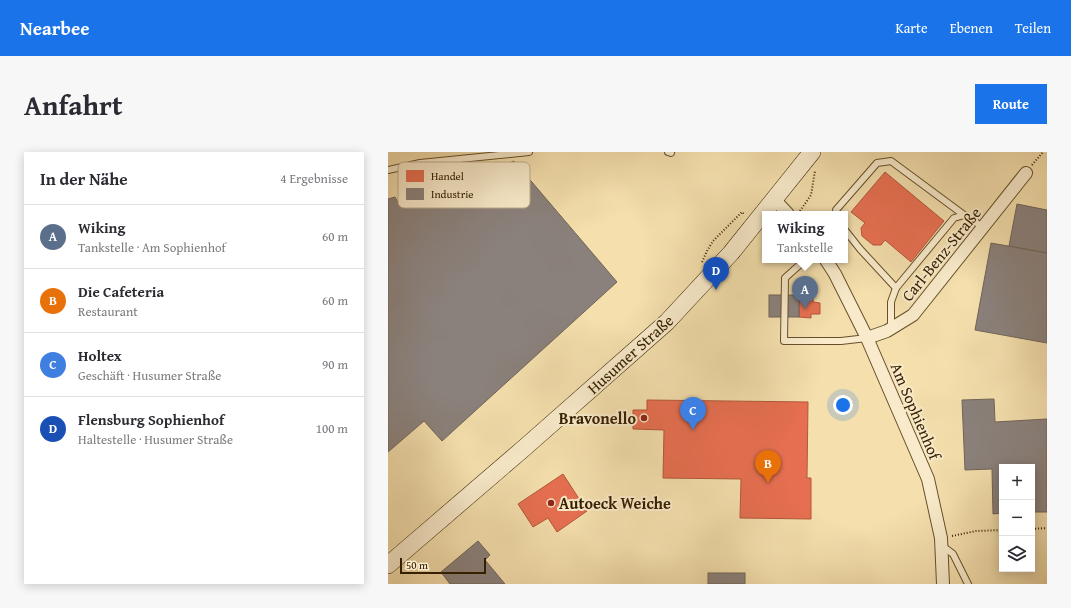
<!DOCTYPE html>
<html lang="de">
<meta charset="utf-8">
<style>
body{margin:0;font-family:"Gentium Book Plus",serif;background:#f7f7f7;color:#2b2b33}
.controls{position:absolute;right:12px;bottom:12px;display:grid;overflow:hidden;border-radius:0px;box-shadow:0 2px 10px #0003}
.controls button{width:36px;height:36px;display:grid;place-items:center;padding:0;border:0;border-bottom:1px solid #e1e1e2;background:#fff;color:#2b2b33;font:20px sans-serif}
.scale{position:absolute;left:12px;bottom:10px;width:86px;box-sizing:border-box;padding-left:4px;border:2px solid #362000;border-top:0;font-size:11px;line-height:14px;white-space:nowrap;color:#362000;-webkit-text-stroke:3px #f8eaca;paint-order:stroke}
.you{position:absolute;left:455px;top:253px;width:14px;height:14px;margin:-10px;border:3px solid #fff;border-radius:50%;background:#1a73e8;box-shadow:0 0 0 6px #1a73e833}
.badge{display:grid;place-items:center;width:26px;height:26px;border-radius:50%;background:#1a73e8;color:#fff;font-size:13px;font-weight:700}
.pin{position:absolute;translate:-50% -33px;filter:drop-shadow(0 1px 2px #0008)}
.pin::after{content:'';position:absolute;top:21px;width:14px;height:12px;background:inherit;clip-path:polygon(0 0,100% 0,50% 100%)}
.popup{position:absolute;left:374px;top:59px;width:86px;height:52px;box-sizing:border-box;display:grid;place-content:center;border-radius:0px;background:#fff;filter:drop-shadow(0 1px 3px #0005);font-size:13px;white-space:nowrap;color:#7c7c81}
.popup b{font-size:15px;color:#2b2b33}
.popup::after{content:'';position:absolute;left:50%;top:100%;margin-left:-8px;border:8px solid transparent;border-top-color:#fff}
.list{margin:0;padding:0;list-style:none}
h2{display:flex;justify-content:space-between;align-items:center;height:52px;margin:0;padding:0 16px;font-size:17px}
h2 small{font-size:13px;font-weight:400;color:#7c7c81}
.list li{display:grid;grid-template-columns:26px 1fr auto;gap:12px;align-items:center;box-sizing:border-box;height:64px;padding:0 16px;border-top:1px solid #e1e1e2}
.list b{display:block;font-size:15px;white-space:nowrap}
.list p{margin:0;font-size:13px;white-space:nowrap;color:#7c7c81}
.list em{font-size:13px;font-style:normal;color:#7c7c81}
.icon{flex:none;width:22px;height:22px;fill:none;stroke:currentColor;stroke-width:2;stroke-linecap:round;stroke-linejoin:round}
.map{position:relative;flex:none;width:659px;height:432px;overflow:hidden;border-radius:0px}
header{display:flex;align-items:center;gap:24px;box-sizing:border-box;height:56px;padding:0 20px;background:#1a73e8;color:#fff}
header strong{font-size:19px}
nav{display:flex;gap:22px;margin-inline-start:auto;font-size:14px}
.intro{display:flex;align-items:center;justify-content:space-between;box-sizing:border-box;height:96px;padding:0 24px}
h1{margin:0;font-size:28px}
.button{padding:10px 18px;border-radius:0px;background:#1a73e8;color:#fff;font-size:14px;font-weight:700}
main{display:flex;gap:24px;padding:0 24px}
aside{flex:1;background:#fff;border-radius:0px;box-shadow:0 2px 10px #0003}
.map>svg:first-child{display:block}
</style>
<header>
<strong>Nearbee</strong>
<nav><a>Karte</a><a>Ebenen</a><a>Teilen</a></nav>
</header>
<div class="intro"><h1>Anfahrt</h1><a class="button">Route</a></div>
<main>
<aside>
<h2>In der Nähe<small>4 Ergebnisse</small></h2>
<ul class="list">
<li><span class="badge" style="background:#5c6f8a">A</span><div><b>Wiking</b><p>Tankstelle · Am Sophienhof</p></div><em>60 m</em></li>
<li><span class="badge" style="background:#e8710a">B</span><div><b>Die Cafeteria</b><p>Restaurant</p></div><em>60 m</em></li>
<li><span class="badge" style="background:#3f7fe0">C</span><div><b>Holtex</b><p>Geschäft · Husumer Straße</p></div><em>90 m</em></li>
<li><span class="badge" style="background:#1a4fb4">D</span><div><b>Flensburg Sophienhof</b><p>Haltestelle · Husumer Straße</p></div><em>100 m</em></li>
</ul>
</aside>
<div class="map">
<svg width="659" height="432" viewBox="0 0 659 432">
<rect width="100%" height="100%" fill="#f4dfad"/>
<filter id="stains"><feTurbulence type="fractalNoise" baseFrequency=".005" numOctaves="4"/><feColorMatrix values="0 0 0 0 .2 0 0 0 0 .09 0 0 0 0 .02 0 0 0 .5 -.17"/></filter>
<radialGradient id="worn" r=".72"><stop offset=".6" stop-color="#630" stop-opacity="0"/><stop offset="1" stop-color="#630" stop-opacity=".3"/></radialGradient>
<!-- shops -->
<g fill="#e76f51" stroke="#b25739">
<path d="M 497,20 L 556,69 L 523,110 L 497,88 L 493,93 L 485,93 L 474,84 L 473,76 L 477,71 L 463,60 Z"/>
<path d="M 411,143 L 425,143 L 425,150 L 432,151 L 432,162 L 423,162 L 423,166 L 411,165 Z"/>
<path d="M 259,248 L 420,250 L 419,326 L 423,326 L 423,367 L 352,366 L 353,327 L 275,326 L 276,278 L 245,277 L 245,258 L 259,258 Z"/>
<path d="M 175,322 L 199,359 L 169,380 L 160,366 L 145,375 L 130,352 Z"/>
</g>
<!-- industry -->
<g fill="#8a817c" stroke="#716457">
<path d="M 126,9 L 229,130 L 54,289 L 36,269 L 0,300 L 0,47 L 7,45 L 12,54 Z"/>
<path d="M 629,52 L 659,58 L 659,101 L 621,94 Z"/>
<path d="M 603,91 L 659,101 L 659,191 L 587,178 Z"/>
<rect x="381" y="143" width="30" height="22"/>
<path d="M 606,247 L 607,270 L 659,267 L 659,360 L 644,360 L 644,315 L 614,315 L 614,361 L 605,362 L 604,317 L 577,318 L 574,248 Z"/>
<path d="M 90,389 L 102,403 L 97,408 L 117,432 L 62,432 L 53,420 Z"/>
<rect x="320" y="421" width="37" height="11"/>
</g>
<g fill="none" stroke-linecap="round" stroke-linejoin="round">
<!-- service casing -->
<g stroke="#66502b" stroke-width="8">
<g id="service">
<path d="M 280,0 L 283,1"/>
<path d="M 0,18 L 32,11 L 141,0"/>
<path d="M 449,62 L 448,58 L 489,11 L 503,9 L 576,63"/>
<path d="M 457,78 L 472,97 L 508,136"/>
<path d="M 417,108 L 397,126 L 396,189 L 453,189 L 479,186"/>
<path d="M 503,177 L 503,150 L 508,136 L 566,66 L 576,63 L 595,75"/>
<path d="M 553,393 L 565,402 L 580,432"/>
</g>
</g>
<!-- minor casing -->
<g stroke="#66502b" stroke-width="14">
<g id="minor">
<path d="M 386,47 L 400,62"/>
<path d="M 438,108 L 447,122 L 479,186 L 540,327 L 553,386 L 555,432"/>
<path d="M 479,186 L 499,179 L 525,163 L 638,21"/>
</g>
</g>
<!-- secondary casing -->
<g stroke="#362000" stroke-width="18">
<path id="secondary" d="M 0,413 L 135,297 L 279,170 L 343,101 L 424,0"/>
</g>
<!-- path -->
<g stroke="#362000" stroke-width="2" stroke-dasharray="1 2" stroke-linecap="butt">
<path d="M 644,13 L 655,0"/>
<path d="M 412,59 L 423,43 L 427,19"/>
<path d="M 314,110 L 319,99 L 325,89 L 354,60 L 357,63"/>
<path d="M 644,377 L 659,376"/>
<path d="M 564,384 L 588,379 L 614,378"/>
</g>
<!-- service -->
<use href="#service" stroke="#f8eaca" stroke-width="6"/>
<!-- minor -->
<use href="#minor" stroke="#f8eaca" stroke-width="12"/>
<!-- secondary -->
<use href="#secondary" stroke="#f8eaca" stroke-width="17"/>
</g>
<!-- markers -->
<g fill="#8f2418" stroke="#f8eaca" stroke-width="1.5">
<circle cx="256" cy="266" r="4"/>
<circle cx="163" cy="351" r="4"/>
</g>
<g text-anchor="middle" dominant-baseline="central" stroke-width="4" stroke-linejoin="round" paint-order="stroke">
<!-- street labels -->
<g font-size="16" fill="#362000" stroke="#f8eaca">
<text transform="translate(553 102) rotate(-51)">Carl-Benz-Straße</text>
<text transform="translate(242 202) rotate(-42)">Husumer Straße</text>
<text transform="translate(528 259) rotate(67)">Am Sophienhof</text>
</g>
<!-- poi labels -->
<g font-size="16" font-weight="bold" fill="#362000" stroke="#f8eaca" text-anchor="end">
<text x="248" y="266">Bravonello</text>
<text x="171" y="351" text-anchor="start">Autoeck Weiche</text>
</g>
</g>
<!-- legend -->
<rect x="10" y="10" width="132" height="46" rx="6" fill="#f8eaca" stroke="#bead8d" stroke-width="1"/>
<rect x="18" y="18" width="18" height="12" fill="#e76f51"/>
<rect x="18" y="36" width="18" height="12" fill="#8a817c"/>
<g font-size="11" fill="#362000">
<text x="43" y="28">Handel</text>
<text x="43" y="46">Industrie</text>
</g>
<rect width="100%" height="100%" filter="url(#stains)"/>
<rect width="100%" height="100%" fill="url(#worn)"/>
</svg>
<div class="controls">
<button>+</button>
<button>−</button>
<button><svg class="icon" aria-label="layers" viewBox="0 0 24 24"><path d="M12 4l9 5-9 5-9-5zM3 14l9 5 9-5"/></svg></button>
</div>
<div class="scale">50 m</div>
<div class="you"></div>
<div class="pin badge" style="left:417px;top:157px;background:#5c6f8a">A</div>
<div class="popup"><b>Wiking</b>Tankstelle</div>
<div class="pin badge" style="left:380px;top:331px;background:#e8710a">B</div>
<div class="pin badge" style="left:305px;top:278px;background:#3f7fe0">C</div>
<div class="pin badge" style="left:328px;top:138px;background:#1a4fb4">D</div>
</div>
</main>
